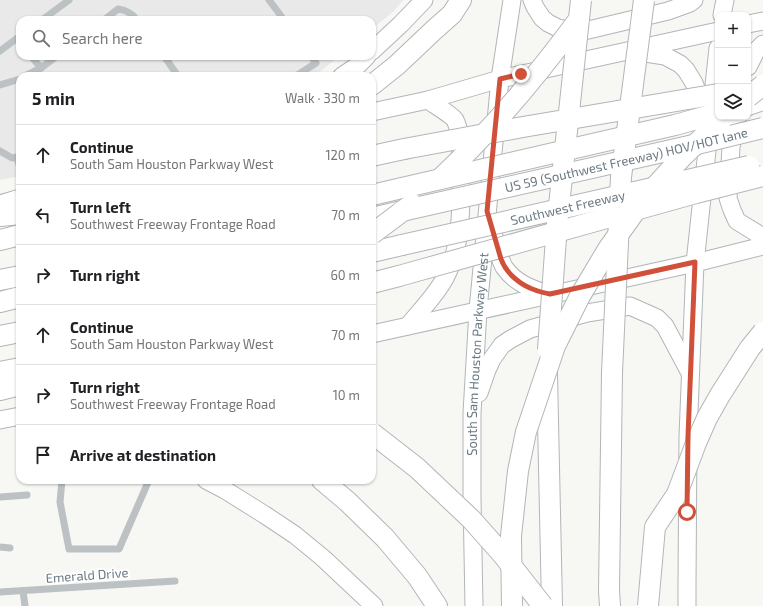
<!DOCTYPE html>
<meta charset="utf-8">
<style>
body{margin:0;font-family:"Exo 2",sans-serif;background:#f6f6f6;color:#202124}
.controls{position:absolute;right:12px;top:12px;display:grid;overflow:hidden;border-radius:8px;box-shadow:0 1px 3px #0004}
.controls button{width:36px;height:36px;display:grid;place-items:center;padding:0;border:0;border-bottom:1px solid #e0e0e0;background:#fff;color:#202124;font:20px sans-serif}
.stop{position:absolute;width:12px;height:12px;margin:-9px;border:3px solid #d1503a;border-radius:50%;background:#fff}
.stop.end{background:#d1503a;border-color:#fff;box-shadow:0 1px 4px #0008}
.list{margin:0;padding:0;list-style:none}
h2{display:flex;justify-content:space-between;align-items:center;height:52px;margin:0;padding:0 16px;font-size:17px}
h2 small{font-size:13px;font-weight:400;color:#757577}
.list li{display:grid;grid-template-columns:26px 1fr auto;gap:12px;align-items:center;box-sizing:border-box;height:60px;padding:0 16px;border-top:1px solid #e0e0e0}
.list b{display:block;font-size:15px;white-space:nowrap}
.list p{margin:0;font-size:13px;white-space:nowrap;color:#757577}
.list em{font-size:13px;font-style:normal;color:#757577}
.icon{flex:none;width:22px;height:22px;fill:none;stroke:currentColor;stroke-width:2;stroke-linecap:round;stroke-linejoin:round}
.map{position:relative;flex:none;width:763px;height:606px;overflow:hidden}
.search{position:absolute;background:#fff;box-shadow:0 1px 3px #0004;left:16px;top:16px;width:360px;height:44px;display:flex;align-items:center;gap:10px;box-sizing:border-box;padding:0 14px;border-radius:12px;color:#757577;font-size:15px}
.panel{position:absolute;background:#fff;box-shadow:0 1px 3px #0004;left:16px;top:72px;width:360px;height:412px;border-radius:12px}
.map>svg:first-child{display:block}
</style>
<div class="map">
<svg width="763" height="606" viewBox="0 0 763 606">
<rect width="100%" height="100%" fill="#f7f7f4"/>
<!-- built -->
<path fill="#e8e9e8" d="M 0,0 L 403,0 L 394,11 L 372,29 L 372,20 L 20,20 L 20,56 L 339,56 L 315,76 L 20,76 L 20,176 L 0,180 Z"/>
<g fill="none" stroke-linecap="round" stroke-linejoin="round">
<!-- major casing -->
<g stroke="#b0b6b8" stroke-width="19">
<g id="major">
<path d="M 532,0 L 535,7 L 542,18 L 548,23 L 558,28 L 580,32 L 668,11 L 690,3 L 694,0"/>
<path d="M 722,15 L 725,0"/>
<path d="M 748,24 L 763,21"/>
<path d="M 372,51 L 401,24 L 424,0"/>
<path d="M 639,52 L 665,56 L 680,64 L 686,70 L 694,83 L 704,109"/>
<path d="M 748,67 L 756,51 L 763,44"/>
<path d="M 342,76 L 357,66 L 367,56"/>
<path d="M 372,112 L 428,100 L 500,79 L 718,31"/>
<path d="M 737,117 L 731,147 L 728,198 L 732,210 L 737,221 L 763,237"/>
<path d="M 0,204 L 20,198"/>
<path d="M 494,237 C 497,246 499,258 504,267 C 515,283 531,289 549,294"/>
<path d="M 408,326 C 420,311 436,295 445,278 C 463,244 461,204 461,167 C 460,152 462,134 455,120 C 452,115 433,104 428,100"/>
<path d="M 372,334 L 695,263 L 763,246"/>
<path d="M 479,393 L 487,370 L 492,359 L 502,345 L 511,339 L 530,329 L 587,313 L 630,306 L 657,318 L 665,326 L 690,373"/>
<path d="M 0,420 L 20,416"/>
<path d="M 206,480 L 225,490 L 265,515 L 295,535 L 323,558 L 374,606"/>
<path id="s1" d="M 474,606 L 472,498 L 472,413 L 478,310 L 500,79 L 512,0"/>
<path d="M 687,606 L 687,585 L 688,436 L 695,263 L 718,48"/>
</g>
</g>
<!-- highway casing -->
<g stroke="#b2b6b9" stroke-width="22">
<g id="highway">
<path d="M 372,85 L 397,65 L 434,30 L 452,14 L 461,0"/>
<path d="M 748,105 L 763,100"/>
<path d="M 372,156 L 404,149"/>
<path d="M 372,195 L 402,188"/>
<path d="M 0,216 L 20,214"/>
<path d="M 372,218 L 402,211"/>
<path d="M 0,240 L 20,235"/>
<path d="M 372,252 L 402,245"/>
<path d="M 0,280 L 20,276"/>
<path d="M 372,283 L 399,276"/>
<path d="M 0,302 L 20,297"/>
<path d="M 0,336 L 20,332"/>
<path d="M 0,372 L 20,368"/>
<path d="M 547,374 L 552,606"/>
<path d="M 0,390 L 20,385"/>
<path d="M 322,480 L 348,502 L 385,538 L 417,576 L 437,606"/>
<path d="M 610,606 L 609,591 L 612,373"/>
</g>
</g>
<!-- minor -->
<g stroke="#bcc1c4" stroke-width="7">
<path d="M 269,0 L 284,20"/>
<path d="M 42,20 L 69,0"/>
<path d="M 104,20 L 118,9 C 126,10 132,13 137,20"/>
<path d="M 0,51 L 20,36"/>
<path d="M 31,56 L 41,68 L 57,56"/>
<path d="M 164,56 L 178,76"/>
<path d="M 25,76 L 41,68"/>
<path d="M 296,76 L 316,63 L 311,56"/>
<path d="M 0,85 L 20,79"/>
<path d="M 0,151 L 12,158 L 17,157 L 20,168"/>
<path d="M 62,480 L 60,502 L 69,549 L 119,549 L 149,480"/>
<path d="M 0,497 L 27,495"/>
<path d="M 0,547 L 10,548"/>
<path d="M 23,591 L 25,606"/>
<path d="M 0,592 L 175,581"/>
</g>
<!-- major -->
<use href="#major" stroke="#fff" stroke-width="17"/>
<!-- highway -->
<use href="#highway" stroke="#fff" stroke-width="20"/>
<!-- highway-bridge casing -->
<g stroke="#b2b6b9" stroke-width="22" stroke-linecap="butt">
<g id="highway-bridge">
<path d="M 748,97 L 763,85"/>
<path d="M 404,149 L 523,127 L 718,94"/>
<path d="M 440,179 C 492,130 537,76 579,19"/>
<path d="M 402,188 L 675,125 L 718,113"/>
<path id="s2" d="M 402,211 L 689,146 L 763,128"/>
<path d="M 372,234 L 412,204"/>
<path id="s3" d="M 402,245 L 749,166"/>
<path d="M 399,276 L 696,193 L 763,176"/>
<path d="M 548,350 L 557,224 L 581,0"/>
<path d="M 612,373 L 621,177 L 644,0"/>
<path d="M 372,433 L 417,468 L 471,519 L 503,555 L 543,606"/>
<path d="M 512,606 L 511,536 L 518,471 L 526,432 L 555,346 L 580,296 L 608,249 L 643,200 L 682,157 L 724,117"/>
<path d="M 648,606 L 655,527 L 677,494 L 696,443 L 707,418 L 720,395 L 750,348 L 763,332"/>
</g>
</g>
<!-- highway-bridge -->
<use href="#highway-bridge" stroke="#fff" stroke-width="20"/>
</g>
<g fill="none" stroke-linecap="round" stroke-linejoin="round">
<!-- route -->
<path stroke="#d1503a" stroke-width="5" d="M 521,74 L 500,79 L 487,211 L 501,259 C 506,273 520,285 535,290 C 540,292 545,293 550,294 L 695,262 L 688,436 L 687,512"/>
</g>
<g text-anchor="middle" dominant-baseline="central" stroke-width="4" stroke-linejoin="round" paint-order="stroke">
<!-- street labels -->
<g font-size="13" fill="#697982" stroke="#fff">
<text stroke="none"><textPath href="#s2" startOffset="230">US 59 (Southwest Freeway) HOV/HOT lane</textPath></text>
<text stroke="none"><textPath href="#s3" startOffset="170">Southwest Freeway</textPath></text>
<text stroke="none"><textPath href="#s1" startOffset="252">South Sam Houston Parkway West</textPath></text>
<text transform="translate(87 575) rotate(-4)">Emerald Drive</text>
</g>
</g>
</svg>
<div class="controls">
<button>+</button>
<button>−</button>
<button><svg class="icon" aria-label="layers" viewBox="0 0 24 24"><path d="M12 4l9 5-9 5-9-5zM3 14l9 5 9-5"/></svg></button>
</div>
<div class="stop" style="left:687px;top:512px"></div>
<div class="stop end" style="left:521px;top:74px"></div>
<div class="search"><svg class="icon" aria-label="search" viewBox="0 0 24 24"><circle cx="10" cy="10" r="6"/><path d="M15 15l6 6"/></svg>Search here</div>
<section class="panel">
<h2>5 min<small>Walk · 330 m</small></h2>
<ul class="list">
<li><svg class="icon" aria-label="ahead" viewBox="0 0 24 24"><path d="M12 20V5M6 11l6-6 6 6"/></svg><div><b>Continue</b><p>South Sam Houston Parkway West</p></div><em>120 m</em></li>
<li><svg class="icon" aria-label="left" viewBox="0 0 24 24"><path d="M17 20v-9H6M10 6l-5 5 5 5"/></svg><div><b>Turn left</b><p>Southwest Freeway Frontage Road</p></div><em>70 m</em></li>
<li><svg class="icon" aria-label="right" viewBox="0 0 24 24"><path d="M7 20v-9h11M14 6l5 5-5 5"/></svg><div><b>Turn right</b></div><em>60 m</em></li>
<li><svg class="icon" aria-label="ahead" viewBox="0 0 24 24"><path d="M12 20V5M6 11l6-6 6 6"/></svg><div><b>Continue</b><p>South Sam Houston Parkway West</p></div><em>70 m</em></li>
<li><svg class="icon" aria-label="right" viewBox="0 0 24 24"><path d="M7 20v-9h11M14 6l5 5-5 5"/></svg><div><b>Turn right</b><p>Southwest Freeway Frontage Road</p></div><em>10 m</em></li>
<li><svg class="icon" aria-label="arrive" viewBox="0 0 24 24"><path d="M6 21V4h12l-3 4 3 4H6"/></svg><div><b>Arrive at destination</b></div></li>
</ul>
</section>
</div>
